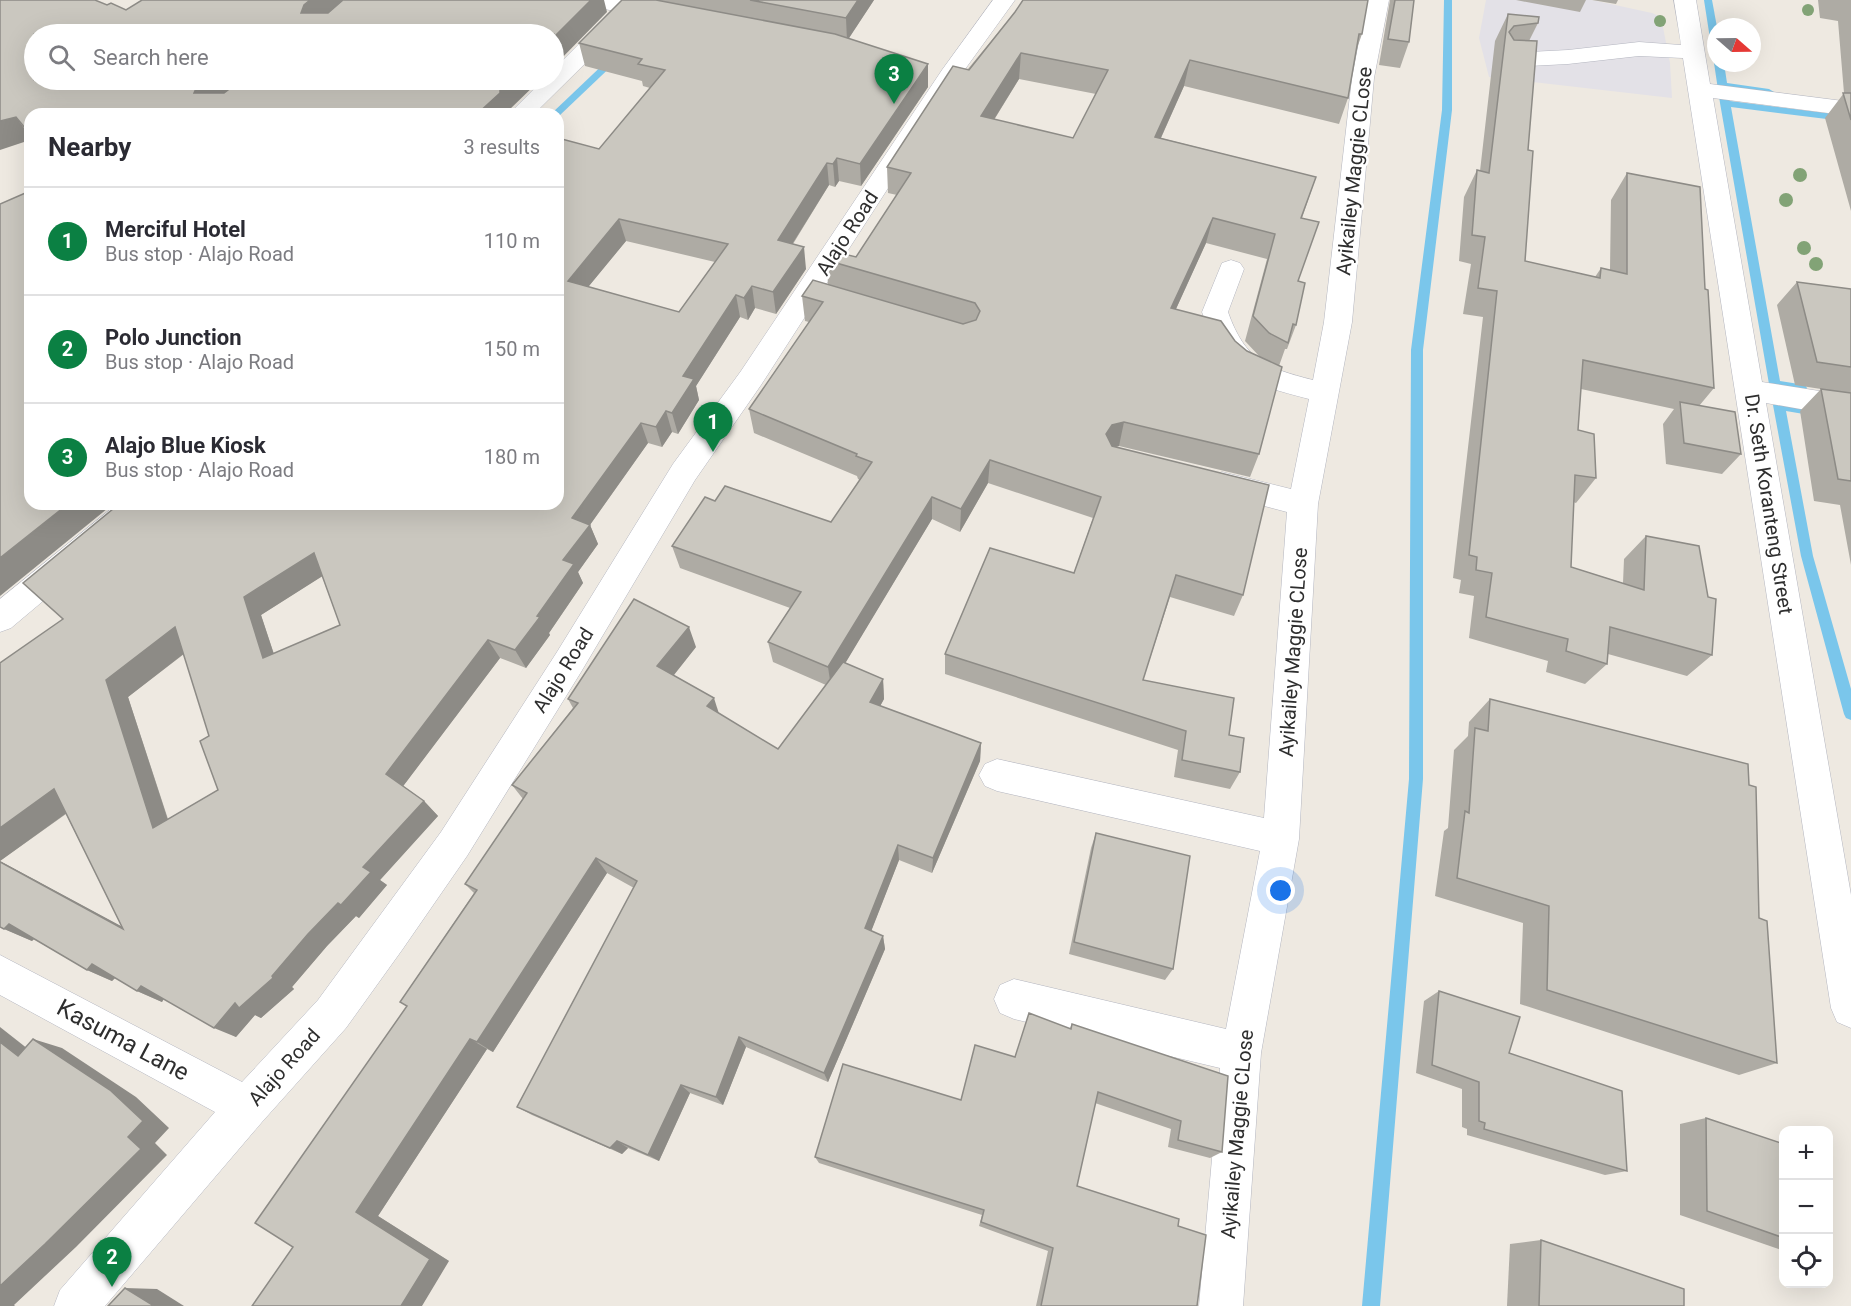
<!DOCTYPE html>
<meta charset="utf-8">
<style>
body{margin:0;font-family:Roboto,sans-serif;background:#f7f7f7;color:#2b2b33}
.controls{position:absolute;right:18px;bottom:18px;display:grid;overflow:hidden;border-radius:12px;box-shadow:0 6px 24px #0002}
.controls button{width:54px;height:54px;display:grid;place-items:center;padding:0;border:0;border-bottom:2px solid #e1e1e2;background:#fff;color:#2b2b33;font:30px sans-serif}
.compass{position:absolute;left:1707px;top:18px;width:54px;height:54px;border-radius:50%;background:#fff;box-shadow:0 6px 24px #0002;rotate:110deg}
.you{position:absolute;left:1281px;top:891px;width:21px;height:21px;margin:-15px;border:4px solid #fff;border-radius:50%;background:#1a73e8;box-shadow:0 0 0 9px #1a73e833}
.badge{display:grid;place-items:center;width:39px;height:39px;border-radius:50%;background:#0b8043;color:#fff;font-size:20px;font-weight:700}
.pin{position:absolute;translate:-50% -50px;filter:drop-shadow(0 2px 3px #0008)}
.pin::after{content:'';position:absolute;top:32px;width:21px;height:18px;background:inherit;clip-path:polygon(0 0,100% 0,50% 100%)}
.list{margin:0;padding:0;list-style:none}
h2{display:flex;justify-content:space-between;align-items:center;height:78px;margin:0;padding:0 24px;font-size:26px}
h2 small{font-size:20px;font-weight:400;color:#7c7c81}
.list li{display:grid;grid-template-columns:39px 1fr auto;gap:18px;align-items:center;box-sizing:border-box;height:108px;padding:0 24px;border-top:2px solid #e1e1e2}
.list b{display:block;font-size:22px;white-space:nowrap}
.list p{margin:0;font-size:20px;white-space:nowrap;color:#7c7c81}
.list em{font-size:20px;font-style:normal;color:#7c7c81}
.icon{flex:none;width:33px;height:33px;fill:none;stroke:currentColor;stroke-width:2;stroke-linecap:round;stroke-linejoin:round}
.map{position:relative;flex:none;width:1851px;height:1306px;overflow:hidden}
.search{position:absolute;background:#fff;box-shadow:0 6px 24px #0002;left:24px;top:24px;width:540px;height:66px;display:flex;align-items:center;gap:15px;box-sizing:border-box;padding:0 21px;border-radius:33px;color:#7c7c81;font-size:22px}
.panel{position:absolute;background:#fff;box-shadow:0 6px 24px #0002;left:24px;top:108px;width:540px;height:402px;border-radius:18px}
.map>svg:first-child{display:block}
</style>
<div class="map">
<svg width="1851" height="1306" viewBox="0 0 1851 1306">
<rect width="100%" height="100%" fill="#eee9e1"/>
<!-- industrial -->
<path fill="#e3e1e7" d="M 1486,0 L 1592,0 L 1652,13 L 1661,17 L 1670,63 L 1672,98 L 1489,77 L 1479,38 Z"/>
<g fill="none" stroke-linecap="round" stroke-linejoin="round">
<!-- stream -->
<g fill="#7ac6eb" fill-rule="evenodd">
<path d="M 1444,0 L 1452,0 L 1452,110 L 1423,350 L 1423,779 L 1380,1306 L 1362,1306 L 1409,779 L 1411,350 L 1442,110 Z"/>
<path d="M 1704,0 L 1712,0 L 1717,27 L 1716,48 L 1711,45 Z"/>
<path d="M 612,56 L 620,58 L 559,116 L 551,114 Z"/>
<path d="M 1716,61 L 1716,63 L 1724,63 L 1727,83 L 1769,89 L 1774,92 L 1769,95 L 1728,89 L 1730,101 L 1851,116 L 1851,122 L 1731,107 L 1780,381 L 1805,385 L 1807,388 L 1805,391 L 1801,392 L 1775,388 L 1769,384 L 1720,103 L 1714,63 Z"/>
<path d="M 1779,401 L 1851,414 L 1851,422 L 1786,411 L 1813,556 L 1851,689 L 1851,720 L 1846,718 L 1844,714 L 1801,556 L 1773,405 Z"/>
</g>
<!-- minor casing -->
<g stroke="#b4b6c0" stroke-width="1">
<g id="minor">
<path d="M 578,0 L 622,0 L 669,9 L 672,14 L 669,19 L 661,20 L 589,6 L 581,5 Z"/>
<path d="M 993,0 L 1015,0 L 963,72 L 761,385 L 695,480 L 581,672 L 467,856 L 402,950 L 346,1028 L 262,1122 L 105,1306 L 54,1306 L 60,1290 L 215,1112 L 0,995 L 0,955 L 242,1082 L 318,1000 L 441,832 L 557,652 L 673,464 L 741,371 L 942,70 Z"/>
<path d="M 1367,0 L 1389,0 L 1374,78 L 1352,322 L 1318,504 L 1299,839 L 1261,1053 L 1243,1306 L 1199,1306 L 1220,1068 L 1014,1019 L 1000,1013 L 994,999 L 1000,985 L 1014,979 L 1226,1029 L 1260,851 L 997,791 L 985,786 L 979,775 L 985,764 L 997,759 L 1264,818 L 1287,512 L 1211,492 L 1207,484 L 1211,476 L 1222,472 L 1291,489 L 1309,399 C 1248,383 1223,377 1202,312 L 1222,263 L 1231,260 L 1240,263 L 1244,269 L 1228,312 C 1245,360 1266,368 1313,380 L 1324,322 L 1352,78 Z"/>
<path d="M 1674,0 L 1696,0 L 1710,84 L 1851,102 L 1851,116 L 1713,98 L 1762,382 L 1851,396 L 1851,418 L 1766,403 L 1851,895 L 1851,1028 L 1837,1022 L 1831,1008 L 1683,58 L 1639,56 L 1568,64 L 1510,67 L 1502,65 L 1499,60 L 1502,55 L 1510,53 L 1568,50 L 1639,42 L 1681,45 Z"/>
<path d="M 613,16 L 621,18 L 624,23 L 621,28 L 534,114 L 509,114 L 543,80 L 554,80 L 554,69 L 605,18 Z"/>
<path d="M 117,504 L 153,504 L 149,512 L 11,628 L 0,632 L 0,599 Z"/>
</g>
</g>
<!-- minor -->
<use href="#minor" fill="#fff" fill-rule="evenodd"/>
</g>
<!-- trees -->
<g fill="#82a376">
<circle cx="1808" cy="10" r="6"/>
<circle cx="1660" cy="21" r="6"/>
<circle cx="1800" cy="175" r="7"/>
<circle cx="1786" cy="200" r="7"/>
<circle cx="1804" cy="248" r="7"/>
<circle cx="1816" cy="264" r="7"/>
</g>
<!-- wall -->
<g fill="#aeaba4" fill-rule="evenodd">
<path d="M 622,0 L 874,0 L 849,38 L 928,87 L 861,186 L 839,181 L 835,187 L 829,185 L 793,244 L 806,269 L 776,314 L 755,308 L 748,320 L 740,317 L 696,386 L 699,400 L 678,434 L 672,432 L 662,447 L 648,443 L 590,525 L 598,544 L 578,572 L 583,583 L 549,633 L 550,635 L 526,668 L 500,658 L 403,786 L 424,801 L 438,816 L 380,880 L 387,885 L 359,918 L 356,916 L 327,946 L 292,987 L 294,989 L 261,1018 L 255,1015 L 236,1037 L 163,999 L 162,1002 L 137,991 L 115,978 L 112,981 L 87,970 L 34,939 L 32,941 L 0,927 L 0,663 L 558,504 L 599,149 L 650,88 L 643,86 L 642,81 L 585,66 L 579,43 ZM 626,241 L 715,262 L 679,312 L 588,287 ZM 322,576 L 340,625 L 274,654 L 261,615 ZM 184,654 L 209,736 L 218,790 L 168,819 L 128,697 ZM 66,814 L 122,927 L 0,861 Z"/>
<path d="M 1390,0 L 1414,0 L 1409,42 L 1400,68 L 1379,65 Z"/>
<path d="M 1516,0 L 1586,0 L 1580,12 Z"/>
<path d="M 1592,0 L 1618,0 L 1616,4 Z"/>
<path d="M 1818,0 L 1851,0 L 1851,211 L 1825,118 L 1844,93 L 1838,21 L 1820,18 Z"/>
<path d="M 1015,12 L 1362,34 L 1355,54 L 1348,98 L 1339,124 L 1184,86 L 1161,138 L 1316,177 L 1302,218 L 1296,325 L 1287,349 L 1285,349 L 1279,366 L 1259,454 L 1250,477 L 1119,446 L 1116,447 L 1243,595 L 1234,616 L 1170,597 L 1143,680 L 1229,735 L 1240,772 L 1230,789 L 1174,777 L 1178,750 L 945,674 L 945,654 L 1074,573 L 1093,518 L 988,483 L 960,532 L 932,519 L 845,663 L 883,679 L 884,699 L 880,706 L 981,743 L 980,761 L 932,873 L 899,860 L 871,931 L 883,936 L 885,949 L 828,1082 L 746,1047 L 723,1105 L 690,1093 L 659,1161 L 628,1148 L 622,1154 L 532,1115 L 517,1107 L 634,888 L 607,873 L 493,1052 L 487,1049 L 378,1216 L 449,1261 L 293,1247 L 407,1006 L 400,1002 L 474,893 L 465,884 L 523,799 L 512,785 L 573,708 L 568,699 L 696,647 L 674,675 L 719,714 L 778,749 L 826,685 L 773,662 L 768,642 L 790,608 L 680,568 L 672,546 L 715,501 L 831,522 L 860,480 L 858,479 L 857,476 L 754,433 L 749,409 L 809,322 L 805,321 L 802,296 L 828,284 L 826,260 L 856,257 L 897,195 L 888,193 L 887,167 ZM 1019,79 L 1096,94 L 1073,138 L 994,120 ZM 1206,243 L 1267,259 L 1245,341 L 1260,357 L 1247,351 L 1235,341 L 1176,309 Z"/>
<path d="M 1508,14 L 1538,23 L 1529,41 L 1525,261 L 1595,277 L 1601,268 L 1610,270 L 1611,200 L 1627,173 L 1705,289 L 1714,388 L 1699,406 L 1741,454 L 1722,474 L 1666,464 L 1663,424 L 1674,409 L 1581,389 L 1578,430 L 1596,478 L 1576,503 L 1573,502 L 1571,567 L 1623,583 L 1624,559 L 1646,536 L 1712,655 L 1687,676 L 1608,654 L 1607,664 L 1585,684 L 1546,672 L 1548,661 L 1469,638 L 1474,596 L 1459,593 L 1461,580 L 1453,578 L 1483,317 L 1463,314 L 1471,264 L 1459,261 L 1464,197 L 1477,170 L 1480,171 L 1495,41 Z"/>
<path d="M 1797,282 L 1851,289 L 1851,565 L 1840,505 L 1814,501 L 1800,411 L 1821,389 L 1795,385 L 1777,305 Z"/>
<path d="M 1490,699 L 1749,785 L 1759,918 L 1777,1063 L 1739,1075 L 1520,1004 L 1523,923 L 1435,896 L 1444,831 L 1448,828 L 1454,750 L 1468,736 L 1469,722 Z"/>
<path d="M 1096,833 L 1173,969 L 1165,980 L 1069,954 L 1091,848 Z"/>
<path d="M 1439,991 L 1509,1053 L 1627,1171 L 1605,1175 L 1467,1135 L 1467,1129 L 1462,1127 L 1462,1089 L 1416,1073 L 1424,1001 Z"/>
<path d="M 1072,1024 L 1222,1152 L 1210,1158 L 1168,1147 L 1171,1129 L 1095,1103 L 1077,1186 L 1178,1226 L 1197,1306 L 1036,1306 L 1048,1251 L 979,1226 L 982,1215 L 819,1163 L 815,1157 L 961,1100 L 1015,1056 L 1070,1028 Z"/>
<path d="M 1706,1118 L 1784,1144 L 1784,1251 L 1680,1215 L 1680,1124 Z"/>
<path d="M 1541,1240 L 1684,1306 L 1507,1306 L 1510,1244 Z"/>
</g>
<!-- shaded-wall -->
<g fill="#8d8b86">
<path d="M 310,0 L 349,0 L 315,27 L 301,13 L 304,5 Z"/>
<path d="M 591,0 L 604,0 L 607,12 L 554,66 L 554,37 Z"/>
<path d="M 858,0 L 874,0 L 847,41 L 846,18 Z"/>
<path d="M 1021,53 L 1019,79 L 980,142 L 981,116 Z"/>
<path d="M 1190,60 L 1184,86 L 1150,162 L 1155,137 Z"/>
<path d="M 928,64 L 928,87 L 861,186 L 860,164 Z"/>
<path d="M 205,80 L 251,80 L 208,114 L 194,93 L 198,84 Z"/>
<path d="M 510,80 L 540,80 L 507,112 L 508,114 L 477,114 Z"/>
<path d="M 16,117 L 30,136 L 30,140 L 0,150 L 0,121 Z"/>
<path d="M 837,158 L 839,181 L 835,187 L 833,164 Z"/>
<path d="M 827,163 L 829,185 L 781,262 L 778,240 Z"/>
<path d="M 1213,218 L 1206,243 L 1165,333 L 1171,308 Z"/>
<path d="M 619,219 L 626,241 L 575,303 L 568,281 Z"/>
<path d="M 804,247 L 806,269 L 776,314 L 773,292 Z"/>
<path d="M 752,286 L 755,308 L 748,320 L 744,298 Z"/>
<path d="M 736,295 L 740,317 L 696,386 L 699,400 L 678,434 L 672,413 L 683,376 Z"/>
<path d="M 666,411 L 672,432 L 662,447 L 656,427 Z"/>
<path d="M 1124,422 L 1119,446 L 1107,449 L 1106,434 L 1112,425 Z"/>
<path d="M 641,423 L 648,443 L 587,529 L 590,525 L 598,544 L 578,572 L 583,583 L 549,633 L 550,635 L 526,668 L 515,650 L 537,616 L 572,518 Z"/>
<path d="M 990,460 L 988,483 L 960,532 L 961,509 Z"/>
<path d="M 932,497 L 932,519 L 831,687 L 828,667 Z"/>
<path d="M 68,504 L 113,504 L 0,596 L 0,558 Z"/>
<path d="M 314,553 L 329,572 L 261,615 L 281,676 L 263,658 L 244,597 Z"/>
<path d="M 175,627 L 195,645 L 128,697 L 175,842 L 153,828 L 106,680 Z"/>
<path d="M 689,627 L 696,647 L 665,686 L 657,666 Z"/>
<path d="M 488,640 L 500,658 L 401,789 L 386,774 Z"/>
<path d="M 883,679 L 884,699 L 872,721 L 870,702 Z"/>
<path d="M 714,698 L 720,717 L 707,706 Z"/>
<path d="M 981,743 L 980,761 L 932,873 L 933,858 Z"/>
<path d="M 54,789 L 79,804 L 0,861 L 147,940 L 123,929 L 0,862 L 0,828 Z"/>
<path d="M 424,801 L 438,816 L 380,880 L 387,885 L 359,918 L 356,916 L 327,946 L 292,987 L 294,989 L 261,1018 L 255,1015 L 236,1037 L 214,1028 L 235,1003 Z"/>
<path d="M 898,845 L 899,860 L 867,942 L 865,928 Z"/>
<path d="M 596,858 L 607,873 L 493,1052 L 477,1042 Z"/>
<path d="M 9,924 L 37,936 L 32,941 L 4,929 Z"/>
<path d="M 883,936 L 885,949 L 828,1082 L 824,1073 Z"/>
<path d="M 92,964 L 118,975 L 112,981 L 87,970 Z"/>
<path d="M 141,986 L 165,997 L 162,1002 L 137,991 Z"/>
<path d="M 0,1027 L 47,1064 L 18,1056 L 0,1042 Z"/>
<path d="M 739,1037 L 746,1047 L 723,1105 L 716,1097 Z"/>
<path d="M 33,1039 L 62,1048 L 136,1097 L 169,1128 L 155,1143 L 167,1155 L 76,1247 L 14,1305 L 15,1306 L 0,1306 L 0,1286 Z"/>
<path d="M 470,1039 L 487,1049 L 378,1216 L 449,1261 L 422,1306 L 401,1306 L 356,1212 Z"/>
<path d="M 681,1085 L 690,1093 L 659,1161 L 648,1155 Z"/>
<path d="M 617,1141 L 628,1148 L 622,1154 L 610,1148 Z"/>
<path d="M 125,1288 L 157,1289 L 184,1306 L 154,1306 Z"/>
</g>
<!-- building -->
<g fill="#cac7bf" stroke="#8d8b86" stroke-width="1.5" fill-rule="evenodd">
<path d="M 0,0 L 95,0 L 107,5 L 111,3 L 126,10 L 142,0 L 310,0 L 304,5 L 301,13 L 328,13 L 343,0 L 591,0 L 554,37 L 554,34 L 34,34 L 34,80 L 205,80 L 198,84 L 194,93 L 224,93 L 241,80 L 510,80 L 500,90 L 500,93 L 477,114 L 30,114 L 30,134 L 16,117 L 0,121 Z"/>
<path d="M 622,0 L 656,0 L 835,34 L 928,64 L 860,164 L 837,158 L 833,164 L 827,163 L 778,240 L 804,247 L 773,292 L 752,286 L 744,298 L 736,295 L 683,376 L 694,379 L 672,413 L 666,411 L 656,427 L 641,423 L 572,518 L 590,525 L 563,560 L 574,564 L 537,616 L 540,617 L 515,650 L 488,640 L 386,774 L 424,801 L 363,867 L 371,872 L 341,905 L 338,903 L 308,934 L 272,976 L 273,978 L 239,1008 L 235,1003 L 214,1028 L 141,986 L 137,991 L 92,964 L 87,970 L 9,924 L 4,929 L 0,927 L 0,862 L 123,929 L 54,789 L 0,828 L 0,663 L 63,619 L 23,583 L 119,504 L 558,504 L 558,138 L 599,149 L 665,70 L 638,64 L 642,59 L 579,43 ZM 619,219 L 728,244 L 679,312 L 568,281 ZM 314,553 L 340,625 L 263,658 L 244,597 ZM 175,627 L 209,736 L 200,741 L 218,790 L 153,828 L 106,680 Z"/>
<path d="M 750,0 L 858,0 L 846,18 Z"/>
<path d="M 1023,0 L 1368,0 L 1362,34 L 1359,34 L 1348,98 L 1190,60 L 1155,137 L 1316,177 L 1301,218 L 1319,222 L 1298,281 L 1305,283 L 1296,325 L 1293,324 L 1288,343 L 1269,333 L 1253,316 L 1275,234 L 1213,218 L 1171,308 L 1221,321 L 1235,341 L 1247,351 L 1282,367 L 1259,454 L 1124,422 L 1112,425 L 1106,434 L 1112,446 L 1269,485 L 1243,595 L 1176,575 L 1143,680 L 1234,698 L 1229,735 L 1244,738 L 1240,772 L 1182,760 L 1186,731 L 945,654 L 990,548 L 1074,573 L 1101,497 L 990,460 L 961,509 L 932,497 L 828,667 L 768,642 L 801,592 L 672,546 L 705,497 L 715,501 L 725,486 L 831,522 L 872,462 L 856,456 L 857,454 L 749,409 L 823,302 L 802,296 L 813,280 L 963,324 L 976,320 L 980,311 L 975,303 L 826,260 L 832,251 L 856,257 L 911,173 L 887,167 L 953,66 L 969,70 L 1015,12 ZM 1021,53 L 1108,70 L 1073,138 L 981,116 Z"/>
<path d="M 1395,0 L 1414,0 L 1409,42 L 1388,39 Z"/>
<path d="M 1508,14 L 1539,17 L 1538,23 L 1514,26 L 1509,32 L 1514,40 L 1537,41 L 1528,150 L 1533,151 L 1525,261 L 1600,278 L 1601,268 L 1627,274 L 1627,173 L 1700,187 L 1705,289 L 1708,290 L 1714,388 L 1583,360 L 1578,430 L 1594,434 L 1596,478 L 1575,475 L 1571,567 L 1644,590 L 1646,536 L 1699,546 L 1708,597 L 1716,599 L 1712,655 L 1610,627 L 1607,664 L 1566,651 L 1568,639 L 1486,617 L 1492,573 L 1476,570 L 1477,557 L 1469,555 L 1497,291 L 1478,288 L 1485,237 L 1472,235 L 1477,170 L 1489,173 Z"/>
<path d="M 1843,93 L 1851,93 L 1851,120 Z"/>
<path d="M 30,191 L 30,504 L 68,504 L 0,558 L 0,204 Z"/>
<path d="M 1797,282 L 1851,289 L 1851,367 L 1817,362 Z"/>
<path d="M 1821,389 L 1851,393 L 1851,481 L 1838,479 Z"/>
<path d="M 1680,402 L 1735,412 L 1741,454 L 1684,443 Z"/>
<path d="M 634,599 L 689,627 L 657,666 L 714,698 L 707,706 L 778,749 L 843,662 L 883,679 L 870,702 L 981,743 L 933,858 L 898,845 L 865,928 L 883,936 L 824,1073 L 739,1037 L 716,1097 L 681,1085 L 648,1155 L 617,1141 L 610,1148 L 517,1107 L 637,881 L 596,858 L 477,1042 L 470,1039 L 356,1212 L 430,1259 L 401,1306 L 252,1306 L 293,1247 L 255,1223 L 407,1006 L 400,1002 L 477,890 L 465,884 L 527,793 L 512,785 L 578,703 L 568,699 Z"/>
<path d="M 1490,699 L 1748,764 L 1749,785 L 1756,787 L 1759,918 L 1767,921 L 1777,1063 L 1547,990 L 1549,906 L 1457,878 L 1465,811 L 1469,813 L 1475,728 L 1488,731 Z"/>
<path d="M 1096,833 L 1190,856 L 1173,969 L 1074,942 Z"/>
<path d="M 1439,991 L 1520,1017 L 1509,1053 L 1622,1091 L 1627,1171 L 1484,1129 L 1485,1123 L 1479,1121 L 1479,1082 L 1432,1065 Z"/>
<path d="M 1029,1013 L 1071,1029 L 1072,1024 L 1228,1076 L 1222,1152 L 1178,1140 L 1181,1121 L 1098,1092 L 1077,1186 L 1179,1219 L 1178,1226 L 1206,1235 L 1197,1306 L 1041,1306 L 1053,1248 L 981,1222 L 984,1210 L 815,1157 L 843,1064 L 961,1100 L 975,1045 L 1015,1057 Z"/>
<path d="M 33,1039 L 110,1090 L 143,1121 L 128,1137 L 141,1149 L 45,1244 L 0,1286 L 0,1042 L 18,1056 Z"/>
<path d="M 1706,1118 L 1784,1144 L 1784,1238 L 1707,1211 Z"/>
<path d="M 1828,1214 L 1831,1254 L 1828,1254 Z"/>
<path d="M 1541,1240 L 1684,1289 L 1684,1306 L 1539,1306 Z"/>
<path d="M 125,1288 L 154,1306 L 108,1306 Z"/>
</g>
<g text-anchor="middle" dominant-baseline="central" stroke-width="5" stroke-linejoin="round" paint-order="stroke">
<!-- street labels -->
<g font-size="20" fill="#2e2e2e" stroke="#fff">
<text transform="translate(1354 171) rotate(-84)">Ayikailey Maggie CLose</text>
<text transform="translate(847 233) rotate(-57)">Alajo Road</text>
<text transform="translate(1769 504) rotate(81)">Dr. Seth Koranteng Street</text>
<text transform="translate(1293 652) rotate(-86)">Ayikailey Maggie CLose</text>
<text transform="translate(563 670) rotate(-58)">Alajo Road</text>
<text transform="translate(284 1067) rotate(-48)">Alajo Road</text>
<text transform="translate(1237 1134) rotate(-85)">Ayikailey Maggie CLose</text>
</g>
<!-- near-street labels -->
<g font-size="24" fill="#2e2e2e" stroke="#fff">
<text transform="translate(123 1040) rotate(28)">Kasuma Lane</text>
</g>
</g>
</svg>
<div class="controls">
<button>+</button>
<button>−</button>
<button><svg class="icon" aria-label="locate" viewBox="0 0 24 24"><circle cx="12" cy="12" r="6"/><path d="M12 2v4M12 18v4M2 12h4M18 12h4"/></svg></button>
</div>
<svg class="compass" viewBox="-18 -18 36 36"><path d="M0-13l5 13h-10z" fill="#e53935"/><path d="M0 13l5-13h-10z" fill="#7c7c81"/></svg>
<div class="you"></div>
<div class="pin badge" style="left:713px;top:452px">1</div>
<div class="pin badge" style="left:112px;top:1287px">2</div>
<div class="pin badge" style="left:894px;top:104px">3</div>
<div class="search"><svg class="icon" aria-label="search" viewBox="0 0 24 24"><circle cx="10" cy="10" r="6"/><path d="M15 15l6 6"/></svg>Search here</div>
<section class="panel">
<h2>Nearby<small>3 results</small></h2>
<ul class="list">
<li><span class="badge">1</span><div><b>Merciful Hotel</b><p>Bus stop · Alajo Road</p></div><em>110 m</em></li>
<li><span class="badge">2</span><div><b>Polo Junction</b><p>Bus stop · Alajo Road</p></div><em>150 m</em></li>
<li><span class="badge">3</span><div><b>Alajo Blue Kiosk</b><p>Bus stop · Alajo Road</p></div><em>180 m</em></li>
</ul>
</section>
</div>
